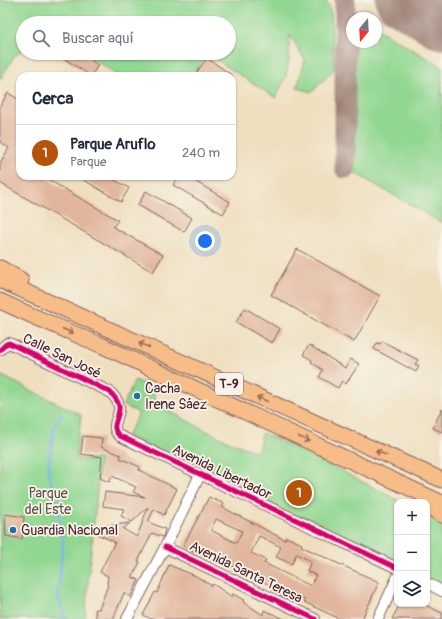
<!DOCTYPE html>
<html lang="es">
<meta charset="utf-8">
<style>
body{margin:0;font-family:Pangolin,sans-serif;background:#f2f2f3;color:#1f2937}
.controls{position:absolute;right:12px;bottom:12px;display:grid;overflow:hidden;border-radius:8px;box-shadow:0 1px 3px #0004}
.controls button{width:36px;height:36px;display:grid;place-items:center;padding:0;border:0;border-bottom:1px solid #e0e1e3;background:#fff;color:#1f2937;font:20px sans-serif}
.compass{position:absolute;left:346px;top:12px;width:36px;height:36px;border-radius:50%;background:#fff;box-shadow:0 1px 3px #0004;rotate:198deg}
.you{position:absolute;left:205px;top:241px;width:14px;height:14px;margin:-10px;border:3px solid #fff;border-radius:50%;background:#1a73e8;box-shadow:0 0 0 6px #1a73e833}
.badge{display:grid;place-items:center;width:26px;height:26px;border-radius:50%;background:#b45309;color:#fff;font-size:13px;font-weight:700}
.pin{position:absolute;translate:-50% -50%;border:2px solid #fff;box-shadow:0 1px 4px #0006}
.list{margin:0;padding:0;list-style:none}
h2{display:flex;justify-content:space-between;align-items:center;height:52px;margin:0;padding:0 16px;font-size:17px}
h2 small{font-size:13px;font-weight:400;color:#747a83}
.list li{display:grid;grid-template-columns:26px 1fr auto;gap:12px;align-items:center;box-sizing:border-box;height:56px;padding:0 16px;border-top:1px solid #e0e1e3}
.list b{display:block;font-size:15px;white-space:nowrap}
.list p{margin:0;font-size:13px;white-space:nowrap;color:#747a83}
.list em{font-size:13px;font-style:normal;color:#747a83}
.icon{flex:none;width:22px;height:22px;fill:none;stroke:currentColor;stroke-width:2;stroke-linecap:round;stroke-linejoin:round}
.map{position:relative;flex:none;width:442px;height:619px;overflow:hidden}
.search{position:absolute;background:#fff;box-shadow:0 1px 3px #0004;left:16px;top:16px;width:220px;height:44px;display:flex;align-items:center;gap:10px;box-sizing:border-box;padding:0 14px;border-radius:22px;color:#747a83;font-size:15px}
.panel{position:absolute;background:#fff;box-shadow:0 1px 3px #0004;left:16px;top:72px;width:220px;height:108px;border-radius:12px}
.map>svg:first-child{display:block}
</style>
<div class="map">
<svg width="442" height="619" viewBox="0 0 442 619">
<rect width="100%" height="100%" fill="#f7f3e8"/>
<filter id="ink" filterUnits="userSpaceOnUse"><feTurbulence type="fractalNoise" baseFrequency=".025" numOctaves="2"/><feDisplacementMap in="SourceGraphic" scale="8" xChannelSelector="R" yChannelSelector="G"/><feConvolveMatrix kernelMatrix="1 2 1 2 8 2 1 2 1" color-interpolation-filters="sRGB"/></filter>
<filter id="wash" filterUnits="userSpaceOnUse"><feTurbulence type="fractalNoise" baseFrequency=".012" numOctaves="4" result="noise"/><feDisplacementMap in="SourceGraphic" scale="16" xChannelSelector="R" yChannelSelector="G"/><feGaussianBlur stdDeviation="0.9" result="paint"/><feColorMatrix in="noise" values="0 0 0 0 0 0 0 0 0 0 0 0 0 0 0 0 0 1.4 0 .05"/><feComposite in="paint" operator="in"/></filter>
<g filter="url(#wash)">
<rect width="100%" height="100%" fill="#efdfbf"/>
<!-- green -->
<g fill="#91d791" stroke="#6e7b5e">
<path d="M 0,0 L 325,0 L 329,6 L 331,14 L 334,69 L 312,92 L 297,88 L 305,60 L 290,35 L 289,60 L 286,75 L 276,98 L 207,54 L 193,76 L 119,76 L 84,53 L 229,53 L 229,23 L 23,23 L 23,49 L 13,58 L 0,80 Z"/>
<path d="M 376,28 L 442,67 L 442,223 L 355,173 L 355,43 L 376,42 Z"/>
<path d="M 0,375 L 81,415 L 76,459 L 100,459 L 88,582 L 85,619 L 0,619 Z"/>
<path d="M 135,380 L 151,387 L 157,404 C 189,422 222,441 258,452 L 262,433 L 319,459 L 401,502 L 397,502 L 397,568 L 127,436 L 139,413 L 123,405 Z"/>
<path d="M 427,516 L 442,524 L 442,590 L 427,583 Z"/>
</g>
<g fill="none" stroke-linecap="round" stroke-linejoin="round">
<!-- stream -->
<path stroke="#7fb4ed" stroke-width="2.5" d="M 61,414 L 54,426 L 48,471 L 57,505 L 63,541 L 58,593 L 64,619"/>
<!-- taxiway -->
<path stroke="#9c7f75" stroke-width="21" d="M 345,0 L 345,168"/>
<!-- runway -->
<path stroke="#9c7f75" stroke-width="51" d="M 401,0 L 442,24"/>
</g>
<g id="blocks">
<!-- building -->
<g fill="#e1b69c" fill-rule="evenodd">
<path d="M 56,53 L 80,53 L 98,65 L 91,76 Z"/>
<path d="M 207,58 L 233,76 L 194,76 Z"/>
<path d="M 8,93 L 20,100 L 20,176 L 42,176 L 118,220 L 113,227 L 163,255 L 153,272 L 0,183 L 0,163 L 9,148 L 0,142 L 0,106 Z"/>
<path d="M 77,176 L 107,176 L 129,188 L 121,202 Z"/>
<path d="M 179,176 L 186,176 L 230,202 L 223,214 L 173,185 Z"/>
<path d="M 146,191 L 192,218 L 184,232 L 138,205 Z"/>
<path d="M 297,249 L 380,296 L 354,342 L 271,295 Z"/>
<path d="M 245,308 L 280,329 L 272,343 L 236,322 Z"/>
<path d="M 382,341 L 418,360 L 415,364 L 419,366 L 416,372 L 374,349 L 377,343 L 380,344 Z"/>
<path d="M 309,345 L 345,368 L 351,359 L 359,364 L 346,384 L 342,381 L 338,388 L 319,377 L 323,370 L 311,362 L 312,360 L 303,355 Z"/>
<path d="M 442,409 L 442,432 L 433,428 Z"/>
<path d="M 83,436 L 102,438 L 101,447 L 121,455 L 120,458 L 140,467 L 139,470 L 177,489 L 164,515 L 154,509 L 148,522 L 165,529 L 163,537 L 152,533 L 138,561 L 140,562 L 132,577 L 139,580 L 130,597 L 124,593 L 113,619 L 96,619 L 95,609 L 99,609 L 108,585 L 107,584 L 108,576 L 100,572 L 115,542 L 97,534 L 106,526 L 130,523 L 123,529 L 137,537 L 148,507 L 132,522 L 121,516 L 124,509 L 103,506 L 105,492 L 145,497 L 133,492 L 136,487 L 112,476 L 109,482 L 100,478 L 102,457 L 81,454 Z"/>
<path d="M 209,497 L 224,504 L 222,507 L 285,540 L 286,537 L 302,544 L 301,546 L 339,564 L 379,582 L 362,619 L 340,619 L 304,602 L 305,600 L 282,589 L 281,590 L 247,574 L 247,573 L 223,562 L 222,563 L 202,554 L 201,555 L 183,546 ZM 216,519 L 242,531 L 236,543 L 211,530 ZM 259,536 L 281,547 L 276,557 L 292,564 L 296,554 L 311,561 L 307,571 L 316,575 L 311,586 L 264,563 L 266,560 L 251,553 Z"/>
<path d="M 5,514 L 24,517 L 22,539 L 6,536 Z"/>
<path d="M 169,565 L 196,576 L 212,586 L 213,584 L 232,597 L 233,594 L 244,600 L 243,602 L 263,615 L 264,610 L 284,619 L 151,619 L 143,615 L 155,592 L 157,593 Z"/>
<path d="M 400,604 L 423,604 L 442,613 L 442,619 L 392,619 Z"/>
</g>
</g>
</g>
<g filter="url(#ink)">
<use href="#blocks" fill-opacity="0" stroke="#84625f" stroke-width="1"/>
<g fill="none" stroke-linecap="round" stroke-linejoin="round">
<!-- minor casing -->
<g stroke="#84625f" stroke-width="12">
<g id="minor">
<path d="M 0,350 L 6,344 L 9,343 L 110,392 C 114,396 118,400 119,406 C 121,417 108,427 120,436 L 397,568"/>
<path d="M 165,547 L 315,619"/>
<path d="M 427,583 L 442,591"/>
<path d="M 127,619 L 165,547 L 200,475"/>
<path d="M 378,619 L 397,578"/>
</g>
</g>
<!-- highway casing -->
<g stroke="#84625f" stroke-width="17">
<g id="highway">
<path d="M 0,268 L 21,280"/>
<path d="M 0,280 L 442,480"/>
<path d="M 0,301 L 33,316 L 103,346 L 442,503"/>
<path d="M 427,505 L 442,515"/>
</g>
</g>
<!-- minor -->
<use href="#minor" stroke="#fff" stroke-width="10"/>
<!-- highway -->
<use href="#highway" stroke="#f7bd88" stroke-width="15"/>
<!-- cycleway casing -->
<g stroke="#f7f3e8" stroke-width="8">
<g id="cycleway">
<path d="M 0,350 L 6,344 L 9,343 L 110,392 C 114,396 118,400 119,406 C 121,417 108,427 120,436 L 397,568"/>
<path d="M 165,547 L 315,619"/>
</g>
</g>
<!-- cycleway -->
<use href="#cycleway" stroke="#d6006c" stroke-width="5"/>
</g>
<!-- one-way arrows -->
<defs><path id="oneway-shaft" d="M-6 0H5M1.5-3L5.5 0L1.5 3" fill="none" stroke-width="1.6" stroke-linecap="round" stroke-linejoin="round"/></defs>
<g stroke="#986655">
<use href="#oneway-shaft" transform="translate(68 331) rotate(23)"/>
<use href="#oneway-shaft" transform="translate(144 345) rotate(-156)"/>
<use href="#oneway-shaft" transform="translate(262 399) rotate(-156)"/>
<use href="#oneway-shaft" transform="translate(304 439) rotate(25)"/>
<use href="#oneway-shaft" transform="translate(381 453) rotate(-157)"/>
</g>
</g>
<!-- markers -->
<g fill="#1f6fb2" stroke="#f7f3e8" stroke-width="1.5">
<circle cx="137" cy="396" r="4"/>
<circle cx="13" cy="530" r="4"/>
</g>
<g text-anchor="middle" dominant-baseline="central" stroke-width="3.5" stroke-linejoin="round" paint-order="stroke">
<!-- shield labels -->
<rect fill="#f7f3e8" stroke="#7e5f64" stroke-width="1" x="215" y="373" width="28" height="22" rx="3"/>
<g font-size="13" font-weight="bold" fill="#4a1f2b">
<text x="229" y="384">T-9</text>
</g>
<!-- street labels -->
<g font-size="14" fill="#4a1f2b" stroke="#f7f3e8">
<text transform="translate(62 356) rotate(26)">Calle San José</text>
<text transform="translate(222 472) rotate(26)">Avenida Libertador</text>
<text transform="translate(246 572) rotate(26)">Avenida Santa Teresa</text>
</g>
<!-- poi labels -->
<g font-size="14" fill="#4a1f2b" stroke="#f7f3e8" text-anchor="start">
<text x="145" y="388">Cacha<tspan x="145" dy="16">Irene Sáez</tspan></text>
<text x="21" y="530">Guardia Nacional</text>
</g>
<!-- park labels -->
<g font-size="14" fill="#5c4d44" stroke="#f7f3e8">
<text x="48" y="493">Parque<tspan x="48" dy="16">del Este</tspan></text>
</g>
</g>
</svg>
<div class="controls">
<button>+</button>
<button>−</button>
<button><svg class="icon" aria-label="layers" viewBox="0 0 24 24"><path d="M12 4l9 5-9 5-9-5zM3 14l9 5 9-5"/></svg></button>
</div>
<svg class="compass" viewBox="-18 -18 36 36"><path d="M0-13l5 13h-10z" fill="#e53935"/><path d="M0 13l5-13h-10z" fill="#747a83"/></svg>
<div class="you"></div>
<div class="pin badge" style="left:299px;top:493px">1</div>
<div class="search"><svg class="icon" aria-label="search" viewBox="0 0 24 24"><circle cx="10" cy="10" r="6"/><path d="M15 15l6 6"/></svg>Buscar aquí</div>
<section class="panel">
<h2>Cerca<small></small></h2>
<ul class="list">
<li><span class="badge">1</span><div><b>Parque Aruflo</b><p>Parque</p></div><em>240 m</em></li>
</ul>
</section>
</div>
